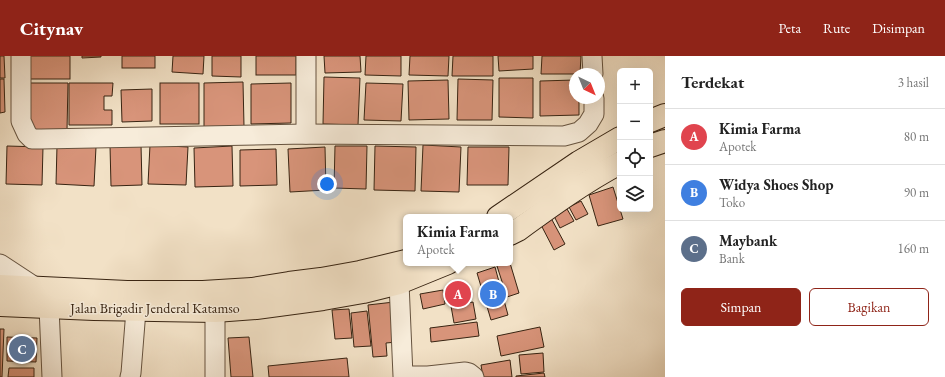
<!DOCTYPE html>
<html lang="id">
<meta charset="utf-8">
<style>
body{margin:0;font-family:"EB Garamond",serif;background:#f2f2f2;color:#222}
.controls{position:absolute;right:12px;top:12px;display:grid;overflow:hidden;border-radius:6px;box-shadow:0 4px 16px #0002}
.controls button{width:36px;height:36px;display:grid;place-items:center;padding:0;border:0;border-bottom:1px solid #e0e0e0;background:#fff;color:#222;font:20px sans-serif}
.compass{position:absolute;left:569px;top:12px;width:36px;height:36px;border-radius:50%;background:#fff;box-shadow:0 4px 16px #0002;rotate:137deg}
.you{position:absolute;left:327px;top:128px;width:14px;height:14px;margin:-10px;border:3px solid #fff;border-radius:50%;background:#1a73e8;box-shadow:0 0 0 6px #1a73e833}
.badge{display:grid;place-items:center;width:26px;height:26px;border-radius:50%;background:#8f2418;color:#fff;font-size:13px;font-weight:700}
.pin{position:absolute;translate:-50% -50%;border:2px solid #fff;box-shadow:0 1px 4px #0006}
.popup{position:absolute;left:403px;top:158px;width:110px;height:52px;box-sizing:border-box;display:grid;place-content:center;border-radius:6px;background:#fff;filter:drop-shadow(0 1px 3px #0005);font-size:13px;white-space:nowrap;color:#767676}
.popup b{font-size:15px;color:#222}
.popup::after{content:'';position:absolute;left:50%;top:100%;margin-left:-8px;border:8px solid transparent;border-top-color:#fff}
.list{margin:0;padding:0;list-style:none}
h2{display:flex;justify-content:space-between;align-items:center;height:52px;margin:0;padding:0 16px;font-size:17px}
h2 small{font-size:13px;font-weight:400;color:#767676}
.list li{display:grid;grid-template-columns:26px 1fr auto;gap:12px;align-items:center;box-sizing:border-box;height:56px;padding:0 16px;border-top:1px solid #e0e0e0}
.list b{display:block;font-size:15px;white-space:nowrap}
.list p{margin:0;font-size:13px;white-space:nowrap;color:#767676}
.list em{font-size:13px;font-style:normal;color:#767676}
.actions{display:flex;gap:8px;padding:12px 16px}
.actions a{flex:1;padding:9px 0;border:1px solid #8f2418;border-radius:6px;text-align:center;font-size:14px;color:#8f2418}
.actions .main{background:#8f2418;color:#fff}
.icon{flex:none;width:22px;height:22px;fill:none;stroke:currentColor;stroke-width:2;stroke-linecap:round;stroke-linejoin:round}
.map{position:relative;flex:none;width:665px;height:321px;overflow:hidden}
header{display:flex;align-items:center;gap:24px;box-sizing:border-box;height:56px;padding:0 20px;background:#8f2418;color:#fff}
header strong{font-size:19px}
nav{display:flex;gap:22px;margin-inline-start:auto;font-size:14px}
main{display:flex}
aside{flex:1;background:#fff}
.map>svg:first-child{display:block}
</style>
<header>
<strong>Citynav</strong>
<nav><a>Peta</a><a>Rute</a><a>Disimpan</a></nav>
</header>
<main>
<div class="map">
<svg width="665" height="321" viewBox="0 0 665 321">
<rect width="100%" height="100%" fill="#f2e1c6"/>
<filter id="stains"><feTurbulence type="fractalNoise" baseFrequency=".005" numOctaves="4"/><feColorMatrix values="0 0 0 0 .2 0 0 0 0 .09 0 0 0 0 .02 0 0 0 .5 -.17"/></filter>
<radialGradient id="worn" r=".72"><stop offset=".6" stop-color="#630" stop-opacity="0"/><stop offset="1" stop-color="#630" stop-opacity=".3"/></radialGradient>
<!-- building -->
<g fill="#d8947a" stroke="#382412">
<path d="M 0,0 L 4,0 L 5,22 L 0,22 Z"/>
<rect x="28" y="0" width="42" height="23"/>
<path d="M 82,0 L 101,0 L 101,1 L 82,2 Z"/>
<rect x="122" y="0" width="33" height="12"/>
<path d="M 173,0 L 204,0 L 203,18 L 172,16 Z"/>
<path d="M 212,0 L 241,0 L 241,21 L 212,20 Z"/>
<rect x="256" y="0" width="40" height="19"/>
<path d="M 324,0 L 360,0 L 361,16 L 325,17 Z"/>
<path d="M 366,0 L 401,0 L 401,20 L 365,19 Z"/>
<path d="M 410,0 L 449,0 L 448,20 L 409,19 Z"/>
<path d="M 453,0 L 493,0 L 493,20 L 452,20 Z"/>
<path d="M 498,0 L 533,0 L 533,13 L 499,15 Z"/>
<path d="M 542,0 L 581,0 L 580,18 L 541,18 Z"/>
<path d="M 324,21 L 360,22 L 358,69 L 323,68 Z"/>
<path d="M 499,22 L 533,22 L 533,62 L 499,61 Z"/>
<path d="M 0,23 L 4,23 L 5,56 L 0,57 Z"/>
<path d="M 458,23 L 493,24 L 492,64 L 457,64 Z"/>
<path d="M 448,24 L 449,63 L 409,64 L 408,25 Z"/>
<path d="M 575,24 L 575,42 L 579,42 L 579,59 L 540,60 L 540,25 Z"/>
<path d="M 243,26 L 244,70 L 204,71 L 204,27 Z"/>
<path d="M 27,27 L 68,27 L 67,74 L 26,74 Z"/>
<path d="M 69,27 L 113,27 L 112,40 L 104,40 L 104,54 L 112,54 L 112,69 L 69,69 Z"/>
<rect x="160" y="27" width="39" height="41"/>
<path d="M 291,27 L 291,67 L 251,68 L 251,28 Z"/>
<path d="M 366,27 L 403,28 L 401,65 L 364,64 Z"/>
<path d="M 152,33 L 152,65 L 122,66 L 121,34 Z"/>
<path d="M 141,89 L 142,129 L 111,130 L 110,90 Z"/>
<path d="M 150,89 L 188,91 L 186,129 L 148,128 Z"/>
<path d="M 423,89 L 461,91 L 459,136 L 421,135 Z"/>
<path d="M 7,90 L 43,91 L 42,129 L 6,128 Z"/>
<path d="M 57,90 L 96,91 L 94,130 L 56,128 Z"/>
<path d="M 232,90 L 233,130 L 195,131 L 194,92 Z"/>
<path d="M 335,90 L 367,90 L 366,133 L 334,132 Z"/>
<path d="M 375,90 L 416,91 L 415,135 L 374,134 Z"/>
<path d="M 325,91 L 326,134 L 290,136 L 288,93 Z"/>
<path d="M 468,91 L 509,91 L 508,129 L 467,129 Z"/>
<path d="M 276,93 L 277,129 L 240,130 L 240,94 Z"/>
<path d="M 613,131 L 623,163 L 598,170 L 589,139 Z"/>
<path d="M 581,145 L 588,158 L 576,164 L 569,151 Z"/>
<path d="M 567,153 L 574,165 L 560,172 L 554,160 Z"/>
<path d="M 551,162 L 565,188 L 554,194 L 540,167 Z"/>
<path d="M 496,207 L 510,207 L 519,237 L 507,241 Z"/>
<path d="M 495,211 L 508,259 L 491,264 L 477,217 Z"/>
<path d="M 468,228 L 471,244 L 448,248 L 445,232 Z"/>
<path d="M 443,234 L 445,248 L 423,253 L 420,238 Z"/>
<path d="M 394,246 L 397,286 L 386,287 L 387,300 L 373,301 L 368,249 Z"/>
<path d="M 473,246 L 476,263 L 454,267 L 451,250 Z"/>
<path d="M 349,253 L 352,282 L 335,283 L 332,254 Z"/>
<path d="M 367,255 L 371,290 L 354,291 L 351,257 Z"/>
<path d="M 477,266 L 479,280 L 431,286 L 430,272 Z"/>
<path d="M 540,271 L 544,291 L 501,300 L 497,280 Z"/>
<path d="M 0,273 L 4,273 L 2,321 L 0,321 Z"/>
<path d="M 7,281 L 37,282 L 36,306 L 7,305 Z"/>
<path d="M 249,281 L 253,321 L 231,321 L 228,282 Z"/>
<path d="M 543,297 L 544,316 L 521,318 L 519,299 Z"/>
<path d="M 347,302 L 349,321 L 269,321 L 268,310 Z"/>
<path d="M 510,304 L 512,321 L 483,321 L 481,309 Z"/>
<path d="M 9,312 L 34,312 L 34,321 L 8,321 Z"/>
<path d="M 544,317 L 545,321 L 516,321 L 516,320 Z"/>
</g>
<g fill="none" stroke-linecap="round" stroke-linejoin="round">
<!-- minor casing -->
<g stroke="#66533f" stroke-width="21">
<g id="minor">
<path d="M 21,0 L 21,65 L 27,78 L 32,83 L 41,83 L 306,78 L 564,80 L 579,76 L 588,68 L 594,58 L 594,42"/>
<path d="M 306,0 L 306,78"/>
<path d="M 592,0 L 593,18"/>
<path d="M 0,208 L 35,231"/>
<path d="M 399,227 L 403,320 L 428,320 L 465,316 L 469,317 L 474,321"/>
<path d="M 49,251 L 52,321"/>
<path d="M 130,321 L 131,317 L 136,254"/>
<path d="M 215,321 L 215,255"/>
</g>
</g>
<!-- major casing -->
<g stroke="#382412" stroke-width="24">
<g id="major">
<path d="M 650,65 L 665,59"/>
<path d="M 650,90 L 665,85"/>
<path d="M 498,161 L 579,106 L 620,82"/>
<path d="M 510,178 L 518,174 C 551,150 584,126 620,107"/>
<path d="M 0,230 L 127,236 L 203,236 L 252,233 L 289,227 L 321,223 L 360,216 L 406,205"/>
<path d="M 0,249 L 94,253 L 215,255 L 256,252 L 323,243 L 363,236 L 399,227 L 448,207"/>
</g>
</g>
<!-- minor -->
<use href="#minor" stroke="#f7ecda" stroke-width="19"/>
<!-- major -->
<use href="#major" stroke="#f2e1c6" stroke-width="22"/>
</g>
<g text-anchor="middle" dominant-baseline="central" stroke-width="3" stroke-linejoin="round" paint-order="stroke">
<!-- street labels -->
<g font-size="14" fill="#382412" stroke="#f7ecda">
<text x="155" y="252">Jalan Brigadir Jenderal Katamso</text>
</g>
</g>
<rect width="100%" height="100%" filter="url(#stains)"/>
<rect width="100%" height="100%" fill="url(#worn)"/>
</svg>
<div class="controls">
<button>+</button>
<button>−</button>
<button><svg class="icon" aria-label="locate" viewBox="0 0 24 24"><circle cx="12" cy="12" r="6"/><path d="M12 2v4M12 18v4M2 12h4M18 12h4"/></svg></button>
<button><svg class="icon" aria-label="layers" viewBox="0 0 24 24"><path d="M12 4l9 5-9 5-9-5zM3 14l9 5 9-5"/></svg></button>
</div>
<svg class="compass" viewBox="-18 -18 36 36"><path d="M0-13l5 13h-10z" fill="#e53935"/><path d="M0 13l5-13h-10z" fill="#767676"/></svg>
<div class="you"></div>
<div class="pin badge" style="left:458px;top:238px;background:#e0444e">A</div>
<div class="popup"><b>Kimia Farma</b>Apotek</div>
<div class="pin badge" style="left:493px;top:238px;background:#3f7fe0">B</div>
<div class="pin badge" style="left:22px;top:293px;background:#5c6f8a">C</div>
</div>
<aside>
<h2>Terdekat<small>3 hasil</small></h2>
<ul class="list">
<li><span class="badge" style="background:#e0444e">A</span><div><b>Kimia Farma</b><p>Apotek</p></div><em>80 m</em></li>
<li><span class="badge" style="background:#3f7fe0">B</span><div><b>Widya Shoes Shop</b><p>Toko</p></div><em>90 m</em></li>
<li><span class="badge" style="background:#5c6f8a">C</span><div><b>Maybank</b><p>Bank</p></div><em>160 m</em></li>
</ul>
<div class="actions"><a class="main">Simpan</a><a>Bagikan</a></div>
</aside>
</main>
